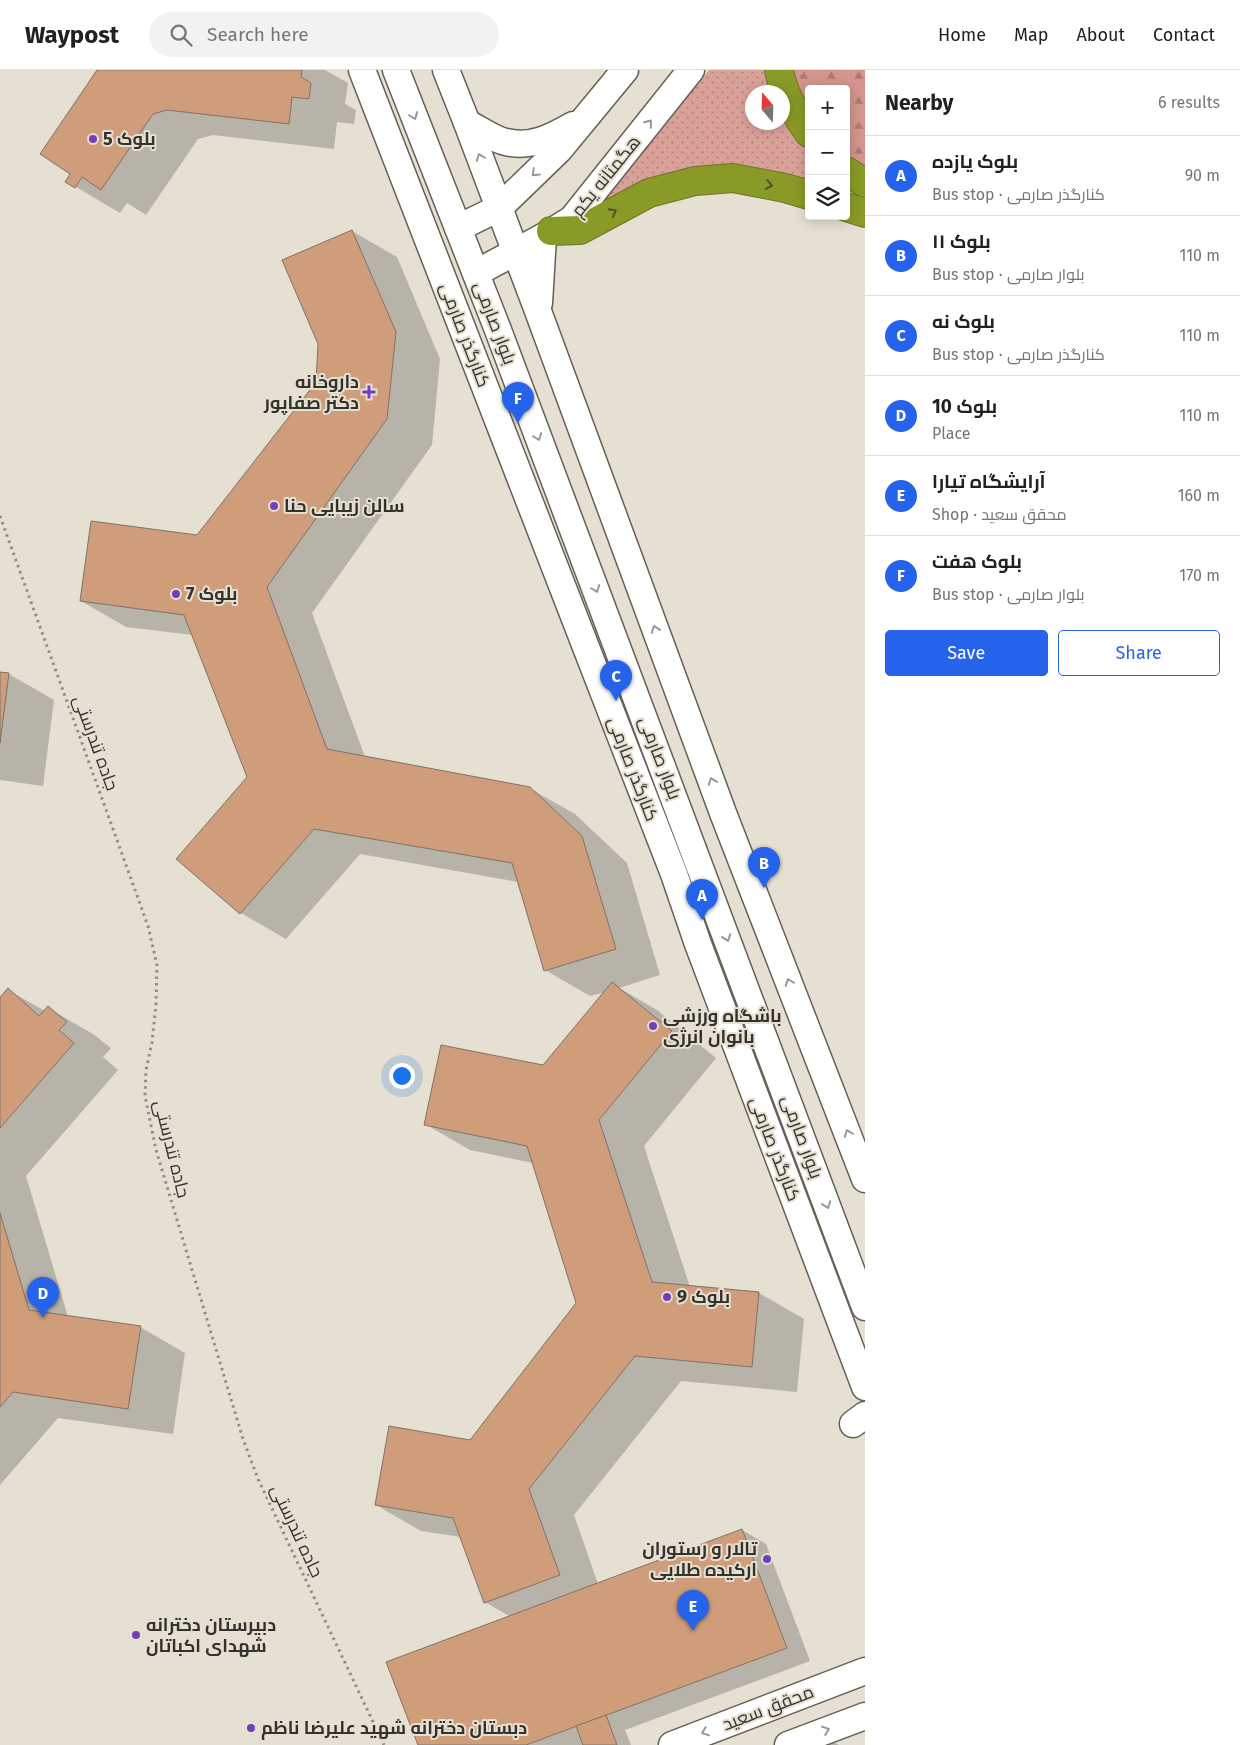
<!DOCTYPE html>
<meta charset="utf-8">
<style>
body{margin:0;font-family:"Fira Sans",Cairo,sans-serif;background:#f2f2f2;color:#202124}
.controls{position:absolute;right:15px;top:15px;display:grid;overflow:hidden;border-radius:5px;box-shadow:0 2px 12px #0003}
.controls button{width:45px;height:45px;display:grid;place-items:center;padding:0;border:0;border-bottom:1px solid #e0e0e0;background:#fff;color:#202124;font:25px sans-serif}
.compass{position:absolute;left:745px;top:15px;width:45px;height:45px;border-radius:50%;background:#fff;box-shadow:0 2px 12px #0003;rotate:341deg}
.you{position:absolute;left:401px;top:1005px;width:18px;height:18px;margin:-12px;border:4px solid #fff;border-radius:50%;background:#1a73e8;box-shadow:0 0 0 8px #1a73e833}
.badge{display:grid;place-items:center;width:32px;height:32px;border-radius:50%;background:#2563eb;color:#fff;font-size:16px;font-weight:700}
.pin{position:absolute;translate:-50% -41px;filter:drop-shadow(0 1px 2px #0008)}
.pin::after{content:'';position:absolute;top:26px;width:18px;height:15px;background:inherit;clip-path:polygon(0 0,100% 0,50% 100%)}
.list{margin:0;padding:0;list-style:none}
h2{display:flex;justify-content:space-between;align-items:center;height:65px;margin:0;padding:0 20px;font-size:21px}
h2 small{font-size:16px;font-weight:400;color:#757577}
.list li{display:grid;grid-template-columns:32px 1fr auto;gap:15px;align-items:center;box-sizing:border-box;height:80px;padding:0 20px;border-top:1px solid #e0e0e0}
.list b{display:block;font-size:19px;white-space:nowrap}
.list p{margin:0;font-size:16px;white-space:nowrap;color:#757577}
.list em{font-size:16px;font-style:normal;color:#757577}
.actions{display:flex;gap:10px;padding:15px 20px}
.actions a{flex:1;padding:11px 0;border:1px solid #2563eb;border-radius:5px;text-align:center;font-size:18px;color:#2563eb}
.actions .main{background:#2563eb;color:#fff}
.icon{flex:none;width:28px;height:28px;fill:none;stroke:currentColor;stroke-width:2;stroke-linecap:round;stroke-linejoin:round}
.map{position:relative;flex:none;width:865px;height:1675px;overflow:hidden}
header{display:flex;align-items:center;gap:30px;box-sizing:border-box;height:70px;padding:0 25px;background:#fff;border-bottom:1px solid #e0e0e0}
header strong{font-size:24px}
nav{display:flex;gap:28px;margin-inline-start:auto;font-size:18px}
.search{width:350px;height:45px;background:#f2f2f2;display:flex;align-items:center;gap:12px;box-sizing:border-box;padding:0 18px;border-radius:28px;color:#757577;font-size:19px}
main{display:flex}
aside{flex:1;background:#fff}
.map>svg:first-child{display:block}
</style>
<header>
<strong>Waypost</strong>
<div class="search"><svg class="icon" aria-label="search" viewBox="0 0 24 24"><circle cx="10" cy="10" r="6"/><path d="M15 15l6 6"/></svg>Search here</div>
<nav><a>Home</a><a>Map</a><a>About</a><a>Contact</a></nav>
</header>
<main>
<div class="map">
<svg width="865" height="1675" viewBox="0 0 865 1675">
<defs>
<pattern id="forest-firs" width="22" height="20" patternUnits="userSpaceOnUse" patternTransform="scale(1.25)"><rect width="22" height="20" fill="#d3958d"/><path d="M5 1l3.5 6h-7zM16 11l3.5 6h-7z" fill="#ac7a74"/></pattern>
<pattern id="garden-dots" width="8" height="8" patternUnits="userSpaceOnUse" patternTransform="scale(1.25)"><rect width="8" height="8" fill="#daa199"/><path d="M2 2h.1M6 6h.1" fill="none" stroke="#b2847d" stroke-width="1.8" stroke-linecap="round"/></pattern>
</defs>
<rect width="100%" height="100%" fill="#e6e0d2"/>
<!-- forest -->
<path fill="url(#forest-firs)" d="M 791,0 L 865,0 L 865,100 L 846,86 L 846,19 L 809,19 L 809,47 Z"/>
<!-- garden -->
<path fill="url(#garden-dots)" d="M 709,0 L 766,0 L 772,22 L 752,22 L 752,52 L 782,52 L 783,44 L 809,84 L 809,118 L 781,108 L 598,138 Z"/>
<!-- shadow -->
<g fill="#0003">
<path d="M 99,0 L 325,0 L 348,13 L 345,34 L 356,40 L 354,54 L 337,52 L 334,79 L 213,65 L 198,69 L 146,145 L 127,133 L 120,143 L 76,117 L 72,104 Z"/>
<path d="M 352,161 L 397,187 L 440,289 L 432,375 L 312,543 L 365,687 L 529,718 L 575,744 L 627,793 L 660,905 L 619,918 L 657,940 L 716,988 L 644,1076 L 690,1217 L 759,1223 L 804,1249 L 797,1322 L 681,1311 L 574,1445 L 598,1514 L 742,1460 L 766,1474 L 810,1591 L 625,1660 L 631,1675 L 419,1675 L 511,1547 L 485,1532 L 461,1467 L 421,1461 L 376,1435 L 470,1371 L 578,1233 L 533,1093 L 470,1080 L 425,1054 L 543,997 L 606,922 L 590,926 L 545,900 L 518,812 L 360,784 L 286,869 L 241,843 L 248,708 L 193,565 L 126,557 L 81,531 L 198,466 L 317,312 Z"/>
<path d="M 0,603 L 9,604 L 54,630 L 43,716 L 0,710 Z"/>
<path d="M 8,920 L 45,941 L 48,938 L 93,964 L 111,978 L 103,987 L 118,1000 L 26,1106 L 68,1247 L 140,1257 L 185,1283 L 173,1364 L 58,1348 L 0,1415 L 0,929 Z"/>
<path d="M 824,1667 L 839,1675 L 801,1675 Z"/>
</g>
<!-- building -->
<g fill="#cf9d7a" stroke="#7e7269">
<path d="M 97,0 L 302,0 L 301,7 L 311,13 L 309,29 L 292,27 L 289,54 L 167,40 L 153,44 L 101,120 L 82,107 L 75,118 L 65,112 L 70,104 L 40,84 Z"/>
<path d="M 352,160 L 396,262 L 387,349 L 267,517 L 327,679 L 530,717 L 582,766 L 616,879 L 544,901 L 512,793 L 314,759 L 240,844 L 176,789 L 247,707 L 184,545 L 80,531 L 91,451 L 197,465 L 316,312 L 318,274 L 282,190 Z"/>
<path d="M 0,602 L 9,603 L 0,673 Z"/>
<path d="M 612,912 L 672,961 L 599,1050 L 652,1212 L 759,1222 L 752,1297 L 635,1286 L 529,1419 L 560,1505 L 484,1533 L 453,1448 L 375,1435 L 389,1356 L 470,1370 L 576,1233 L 527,1076 L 424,1055 L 441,975 L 543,995 Z"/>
<path d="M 8,918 L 39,946 L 48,936 L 67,952 L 59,960 L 74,973 L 0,1058 L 0,927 Z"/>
<path d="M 0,1143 L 29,1240 L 141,1256 L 128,1339 L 13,1322 L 0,1337 Z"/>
<path d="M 742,1459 L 787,1578 L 526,1675 L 418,1675 L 386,1592 Z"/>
<path d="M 606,1645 L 617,1675 L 583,1675 L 576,1656 Z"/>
</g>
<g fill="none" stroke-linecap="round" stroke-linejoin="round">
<!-- minor casing -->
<g stroke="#656054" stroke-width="29">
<g id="minor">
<path d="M 362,0 L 674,804 L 698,874 L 865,1317"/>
<path d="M 396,0 L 498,260 L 865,1237"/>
<path d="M 446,0 L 467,53 L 538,241 L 723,743 L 865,1109"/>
<path d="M 467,53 C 478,58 494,70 506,72 C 532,78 552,67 573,55"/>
<path d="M 458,158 L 499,138 L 559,80 L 625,0"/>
<path d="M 476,203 L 543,167 L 572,149 L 691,0"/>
<path d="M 539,233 L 543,167"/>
<path d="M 853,1354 L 865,1345"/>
<path d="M 672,1675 L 865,1601"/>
<path d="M 788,1675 L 865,1646"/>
</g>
</g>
<!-- highway casing -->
<g stroke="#6c7629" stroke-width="30">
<g id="highway">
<path d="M 779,0 C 783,23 795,44 809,63"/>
<path d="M 846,101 L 865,113"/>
<path d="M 846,137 L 865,143"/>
<path d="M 551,161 L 580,160 L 649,123 L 695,111 L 733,108 L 785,118 L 809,125"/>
</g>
</g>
<!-- path -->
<path stroke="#918d83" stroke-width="3" stroke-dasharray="2.5 4" stroke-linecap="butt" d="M 0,446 L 148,856 L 157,895 L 156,935 L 152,972 L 146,1000 L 145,1026 L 156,1080 L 243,1369 L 258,1409 L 384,1675"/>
<!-- minor -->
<use href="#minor" stroke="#fff" stroke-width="26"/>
<!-- highway -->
<use href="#highway" stroke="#8a9a27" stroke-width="28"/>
</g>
<!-- one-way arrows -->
<defs><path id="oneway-chevron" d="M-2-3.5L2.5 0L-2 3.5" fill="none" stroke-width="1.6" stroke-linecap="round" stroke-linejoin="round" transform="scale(1.25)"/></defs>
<g stroke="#9a9896">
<use href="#oneway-chevron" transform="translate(414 46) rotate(69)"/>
<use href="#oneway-chevron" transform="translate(649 53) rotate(-51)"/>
<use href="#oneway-chevron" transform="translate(480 87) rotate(-111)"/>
<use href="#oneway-chevron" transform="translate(535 103) rotate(136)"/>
<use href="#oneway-chevron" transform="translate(538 367) rotate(69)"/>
<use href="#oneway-chevron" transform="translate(596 519) rotate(69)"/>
<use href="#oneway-chevron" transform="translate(655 559) rotate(-110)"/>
<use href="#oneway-chevron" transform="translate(712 711) rotate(-110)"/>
<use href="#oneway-chevron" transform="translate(727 868) rotate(70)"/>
<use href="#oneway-chevron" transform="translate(789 912) rotate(-111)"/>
<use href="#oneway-chevron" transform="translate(848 1063) rotate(-111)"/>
<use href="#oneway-chevron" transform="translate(827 1135) rotate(70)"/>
<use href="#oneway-chevron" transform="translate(826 1660) rotate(-21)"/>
<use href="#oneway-chevron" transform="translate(705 1662) rotate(159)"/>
</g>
<g stroke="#4e512b">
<use href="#oneway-chevron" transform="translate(769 115) rotate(11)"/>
<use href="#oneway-chevron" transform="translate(613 142) rotate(-28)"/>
</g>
<!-- markers -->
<g fill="#7140b8" stroke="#e6e0d2" stroke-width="2">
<circle cx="93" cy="69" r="5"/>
<path d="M366.5 314.5h5v5h5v5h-5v5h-5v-5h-5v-5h5z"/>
<circle cx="274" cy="436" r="5"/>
<circle cx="176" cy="524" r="5"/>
<circle cx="653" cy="956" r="5"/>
<circle cx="667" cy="1227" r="5"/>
<circle cx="767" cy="1489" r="5"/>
<circle cx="136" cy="1565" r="5"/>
<circle cx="251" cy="1658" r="5"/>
</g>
<g text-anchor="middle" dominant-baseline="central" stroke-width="4" stroke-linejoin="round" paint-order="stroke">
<!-- poi labels -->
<g font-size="18" font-weight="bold" fill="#34322d" stroke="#e6e0d2" text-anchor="start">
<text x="103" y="69">بلوک 5</text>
<text x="359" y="312" text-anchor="end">داروخانه<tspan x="359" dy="21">دکتر صفاپور</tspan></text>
<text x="284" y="436">سالن زیبایی حنا</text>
<text x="186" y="524">بلوک 7</text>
<text x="663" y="946">باشگاه ورزشی<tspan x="663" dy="21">بانوان انرژی</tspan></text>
<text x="677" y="1227">بلوک 9</text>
<text x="757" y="1479" text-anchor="end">تالار و رستوران<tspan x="757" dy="21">ارکیده طلایی</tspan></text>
<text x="146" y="1555">دبیرستان دخترانه<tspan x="146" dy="21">شهدای اکباتان</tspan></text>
<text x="261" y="1658">دبستان دخترانه شهید علیرضا ناظم</text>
</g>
<!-- street labels -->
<g font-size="18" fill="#34322d" stroke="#e6e0d2">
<text transform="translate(606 106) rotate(-51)">هگمتانه یکم</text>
<text transform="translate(495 253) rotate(69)">بلوار صارمی</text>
<text transform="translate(465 265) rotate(69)">کنارگذر صارمی</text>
<text transform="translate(96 673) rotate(70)">جاده تندرستی</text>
<text transform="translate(660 688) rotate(69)">بلوار صارمی</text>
<text transform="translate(633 699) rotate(69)">کنارگذر صارمی</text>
<text transform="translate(802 1067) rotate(70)">بلوار صارمی</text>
<text transform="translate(172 1079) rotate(76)">جاده تندرستی</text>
<text transform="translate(775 1079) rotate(69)">کنارگذر صارمی</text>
<text transform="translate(297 1461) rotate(65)">جاده تندرستی</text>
<text transform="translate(768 1638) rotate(-21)">محقق سعید</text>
</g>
</g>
</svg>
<div class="controls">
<button>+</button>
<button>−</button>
<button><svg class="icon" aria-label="layers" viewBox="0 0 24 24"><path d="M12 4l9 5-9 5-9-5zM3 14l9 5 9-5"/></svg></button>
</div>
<svg class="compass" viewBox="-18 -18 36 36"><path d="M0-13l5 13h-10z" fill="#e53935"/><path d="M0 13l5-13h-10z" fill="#757577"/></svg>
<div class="you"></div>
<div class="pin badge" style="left:702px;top:850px">A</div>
<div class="pin badge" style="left:764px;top:818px">B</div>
<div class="pin badge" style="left:616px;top:631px">C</div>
<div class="pin badge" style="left:43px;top:1248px">D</div>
<div class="pin badge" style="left:693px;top:1561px">E</div>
<div class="pin badge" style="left:518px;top:353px">F</div>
</div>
<aside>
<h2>Nearby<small>6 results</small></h2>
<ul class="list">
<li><span class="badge">A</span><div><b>بلوک یازده</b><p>Bus stop · کنارگذر صارمی</p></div><em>90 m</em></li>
<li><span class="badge">B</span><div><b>بلوک ۱۱</b><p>Bus stop · بلوار صارمی</p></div><em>110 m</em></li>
<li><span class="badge">C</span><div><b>بلوک نه</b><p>Bus stop · کنارگذر صارمی</p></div><em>110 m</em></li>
<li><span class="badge">D</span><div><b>بلوک 10</b><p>Place</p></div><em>110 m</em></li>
<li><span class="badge">E</span><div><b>آرایشگاه تیارا</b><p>Shop · محقق سعید</p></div><em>160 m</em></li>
<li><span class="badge">F</span><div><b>بلوک هفت</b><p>Bus stop · بلوار صارمی</p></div><em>170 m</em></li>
</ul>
<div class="actions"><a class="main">Save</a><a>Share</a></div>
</aside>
</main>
